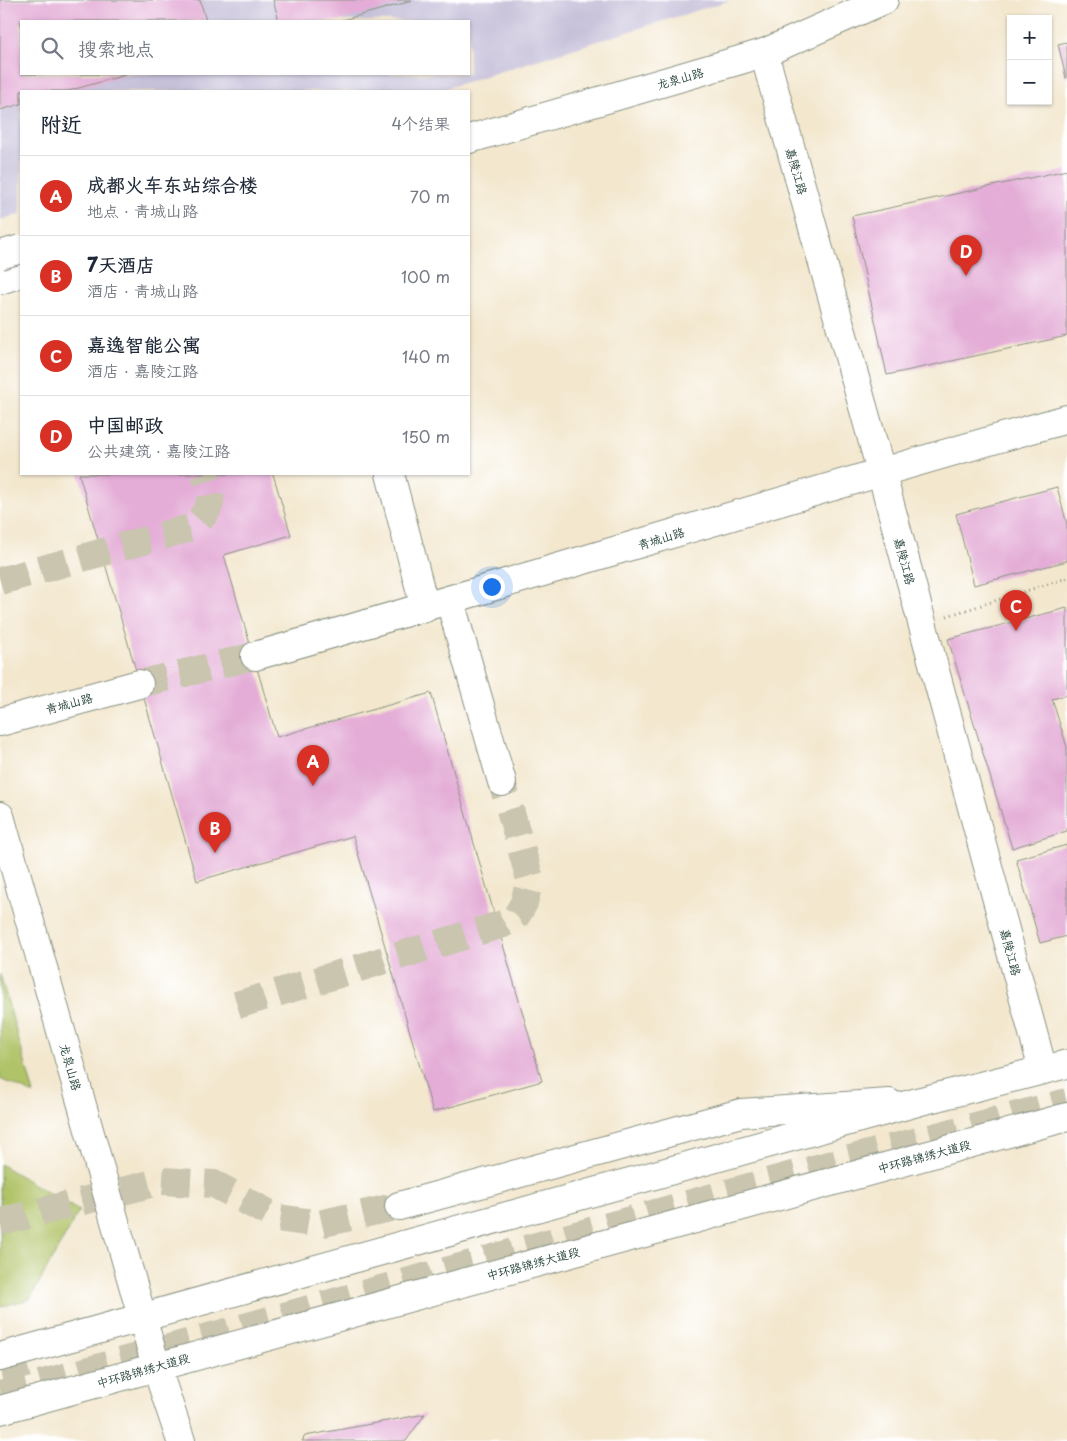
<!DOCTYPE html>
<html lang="zh">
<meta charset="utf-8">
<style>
body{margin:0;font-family:"Playpen Sans","LXGW WenKai TC",sans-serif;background:#f6f6f7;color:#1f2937}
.controls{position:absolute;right:15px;top:15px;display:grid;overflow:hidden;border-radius:0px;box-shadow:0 1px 4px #0004}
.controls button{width:45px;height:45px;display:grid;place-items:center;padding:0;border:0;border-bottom:1px solid #e0e1e3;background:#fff;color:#1f2937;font:25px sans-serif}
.you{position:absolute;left:491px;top:586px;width:18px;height:18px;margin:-12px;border:4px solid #fff;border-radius:50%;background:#1a73e8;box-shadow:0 0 0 8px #1a73e833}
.badge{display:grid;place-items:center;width:32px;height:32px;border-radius:50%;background:#d93025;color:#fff;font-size:16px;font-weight:700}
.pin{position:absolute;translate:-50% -41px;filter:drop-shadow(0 1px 2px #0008)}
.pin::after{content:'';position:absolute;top:26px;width:18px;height:15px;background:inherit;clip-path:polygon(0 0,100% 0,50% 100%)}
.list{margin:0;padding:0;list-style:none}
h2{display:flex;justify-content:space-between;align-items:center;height:65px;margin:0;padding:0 20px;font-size:21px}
h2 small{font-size:16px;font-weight:400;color:#747a83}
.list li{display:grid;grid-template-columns:32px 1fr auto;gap:15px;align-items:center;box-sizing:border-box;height:80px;padding:0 20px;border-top:1px solid #e0e1e3}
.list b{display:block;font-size:19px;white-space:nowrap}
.list p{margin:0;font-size:16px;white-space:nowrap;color:#747a83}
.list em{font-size:16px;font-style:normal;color:#747a83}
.icon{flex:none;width:28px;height:28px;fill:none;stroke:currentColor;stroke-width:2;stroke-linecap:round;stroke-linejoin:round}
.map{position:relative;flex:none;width:1067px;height:1441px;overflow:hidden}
.search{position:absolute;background:#fff;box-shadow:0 1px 4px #0004;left:20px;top:20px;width:450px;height:55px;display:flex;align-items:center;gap:12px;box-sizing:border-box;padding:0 18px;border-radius:0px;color:#747a83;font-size:19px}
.panel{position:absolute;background:#fff;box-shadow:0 1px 4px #0004;left:20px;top:90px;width:450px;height:385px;border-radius:0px}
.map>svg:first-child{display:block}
</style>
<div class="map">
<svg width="1067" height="1441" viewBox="0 0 1067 1441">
<rect width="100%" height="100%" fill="#fff"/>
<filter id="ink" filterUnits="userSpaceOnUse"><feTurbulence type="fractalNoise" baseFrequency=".02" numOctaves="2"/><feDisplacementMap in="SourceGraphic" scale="10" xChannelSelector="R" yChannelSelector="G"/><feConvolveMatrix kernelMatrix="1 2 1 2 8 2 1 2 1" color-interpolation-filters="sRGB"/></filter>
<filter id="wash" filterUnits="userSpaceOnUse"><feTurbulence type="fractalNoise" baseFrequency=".0096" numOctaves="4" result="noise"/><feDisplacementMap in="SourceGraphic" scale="20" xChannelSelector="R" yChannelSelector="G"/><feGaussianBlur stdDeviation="1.12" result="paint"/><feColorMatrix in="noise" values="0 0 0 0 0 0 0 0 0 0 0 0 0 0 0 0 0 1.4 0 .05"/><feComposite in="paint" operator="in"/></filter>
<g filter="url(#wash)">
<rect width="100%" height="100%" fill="#f3e7ce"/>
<!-- industrial -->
<path fill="#c6c0d9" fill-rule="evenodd" d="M 0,0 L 731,0 L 437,91 L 21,91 L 21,214 L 0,220 ZM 21,21 L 469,21 L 469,74 L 21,74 Z"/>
<!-- green -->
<g fill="#b0c367" stroke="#68804e">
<path d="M 0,974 L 34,1094 L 0,1079 Z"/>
<path d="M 0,1164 L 79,1211 L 30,1299 L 0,1307 Z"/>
</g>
<g id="blocks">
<!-- building -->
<g fill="#e4add7">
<path d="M 0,0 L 200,0 L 206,21 L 21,21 L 21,74 L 129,74 L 68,91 L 21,91 L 21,104 L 0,110 Z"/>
<path d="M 273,0 L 412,0 L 412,1 L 339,21 L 279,21 Z"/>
<path d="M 1067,42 L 1067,78 L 1066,78 L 1058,44 Z"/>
<path d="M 1067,170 L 1067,336 L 887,375 L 852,216 Z"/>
<path d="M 79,474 L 273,474 L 291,535 L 224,555 L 277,737 L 431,693 L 542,1081 L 433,1112 L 353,836 L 197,881 Z"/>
<path d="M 1057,487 L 1067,524 L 1067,561 L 974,585 L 956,514 Z"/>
<path d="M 1067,608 L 1067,695 L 1052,699 L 1067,747 L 1067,831 L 1012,848 L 948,639 Z"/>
<path d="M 1067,845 L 1067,936 L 1040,943 L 1016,859 Z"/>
<path d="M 425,1414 L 406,1441 L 302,1441 L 305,1436 Z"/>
</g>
</g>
</g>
<g filter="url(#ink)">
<use href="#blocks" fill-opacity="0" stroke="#899281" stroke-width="1"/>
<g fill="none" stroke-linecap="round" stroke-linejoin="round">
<!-- minor-tunnel -->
<g stroke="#c9c5af" stroke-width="28" stroke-dasharray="28 14" stroke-linecap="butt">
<path d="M 0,581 L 193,527 C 214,505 213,502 205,474"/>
<path d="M 139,684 L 255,656"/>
<path d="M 237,1005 L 503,924 L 517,915 L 524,903 L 530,879 L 502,782"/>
<path d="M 0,1222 L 162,1181 L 214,1184 L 278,1218 L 319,1224 L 399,1206"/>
</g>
<!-- major-tunnel -->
<g stroke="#c9c5af" stroke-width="28" stroke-dasharray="28 14" stroke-linecap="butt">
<path d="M 0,1371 L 40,1360"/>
<path d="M 0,1395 L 846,1160 L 1067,1102"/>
</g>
<!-- minor casing -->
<g stroke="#899281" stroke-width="30">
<g id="minor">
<path d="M 764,53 L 881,471 L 1043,1070"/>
<path d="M 469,139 L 764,53 L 884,0"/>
<path d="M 0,280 L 21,273"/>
<path d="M 390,474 L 425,608"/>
<path d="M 450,601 L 502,782"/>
<path d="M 255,656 C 526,579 795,495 1067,419"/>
<path d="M 0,722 L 139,684"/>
<path d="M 0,816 L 156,1366 L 181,1441"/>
<path d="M 399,1206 L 741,1113 L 889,1103"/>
</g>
</g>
<!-- major casing -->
<g stroke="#899281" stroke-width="30">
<g id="major">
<path d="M 0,1357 L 921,1101 L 1067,1064"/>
<path d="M 0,1410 L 1067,1117"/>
</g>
</g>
<!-- path -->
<path stroke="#899281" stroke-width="3" stroke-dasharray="1 4" stroke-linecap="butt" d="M 947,616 L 1067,578"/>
<!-- minor -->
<use href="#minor" stroke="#fff" stroke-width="28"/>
<!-- major -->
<use href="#major" stroke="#fff" stroke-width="28"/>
<!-- minor-bridge casing -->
<g stroke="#899281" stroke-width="30" stroke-linecap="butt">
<path id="minor-bridge" d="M 0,255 L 21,249"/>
</g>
<!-- minor-bridge -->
<use href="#minor-bridge" stroke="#fff" stroke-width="28"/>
</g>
</g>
<g text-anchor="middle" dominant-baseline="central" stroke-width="5" stroke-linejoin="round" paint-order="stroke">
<!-- street labels -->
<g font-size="12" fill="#1f3d34" stroke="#fff">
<text transform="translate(680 78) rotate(-16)">龙泉山路</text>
<text transform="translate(797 171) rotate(74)">嘉陵江路</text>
<text transform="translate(661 538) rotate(-17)">青城山路</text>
<text transform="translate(905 561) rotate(75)">嘉陵江路</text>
<text transform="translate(69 703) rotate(-15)">青城山路</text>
<text transform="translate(1011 952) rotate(75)">嘉陵江路</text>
<text transform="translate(71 1067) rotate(74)">龙泉山路</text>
<text transform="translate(924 1156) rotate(-15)">中环路锦绣大道段</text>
<text transform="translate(533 1263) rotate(-15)">中环路锦绣大道段</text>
<text transform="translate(143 1370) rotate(-16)">中环路锦绣大道段</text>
</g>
</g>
</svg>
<div class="controls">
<button>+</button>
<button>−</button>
</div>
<div class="you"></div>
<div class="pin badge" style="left:313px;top:786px">A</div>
<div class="pin badge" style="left:215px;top:853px">B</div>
<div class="pin badge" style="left:1016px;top:631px">C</div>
<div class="pin badge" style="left:966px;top:276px">D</div>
<div class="search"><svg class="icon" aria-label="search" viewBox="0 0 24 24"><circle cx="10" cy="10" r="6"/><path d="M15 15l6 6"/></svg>搜索地点</div>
<section class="panel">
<h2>附近<small>4个结果</small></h2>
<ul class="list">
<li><span class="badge">A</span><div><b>成都火车东站综合楼</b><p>地点 · 青城山路</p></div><em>70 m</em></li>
<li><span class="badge">B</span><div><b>7天酒店</b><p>酒店 · 青城山路</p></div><em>100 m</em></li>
<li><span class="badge">C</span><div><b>嘉逸智能公寓</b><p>酒店 · 嘉陵江路</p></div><em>140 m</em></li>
<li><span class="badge">D</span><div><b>中国邮政</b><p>公共建筑 · 嘉陵江路</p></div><em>150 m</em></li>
</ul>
</section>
</div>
